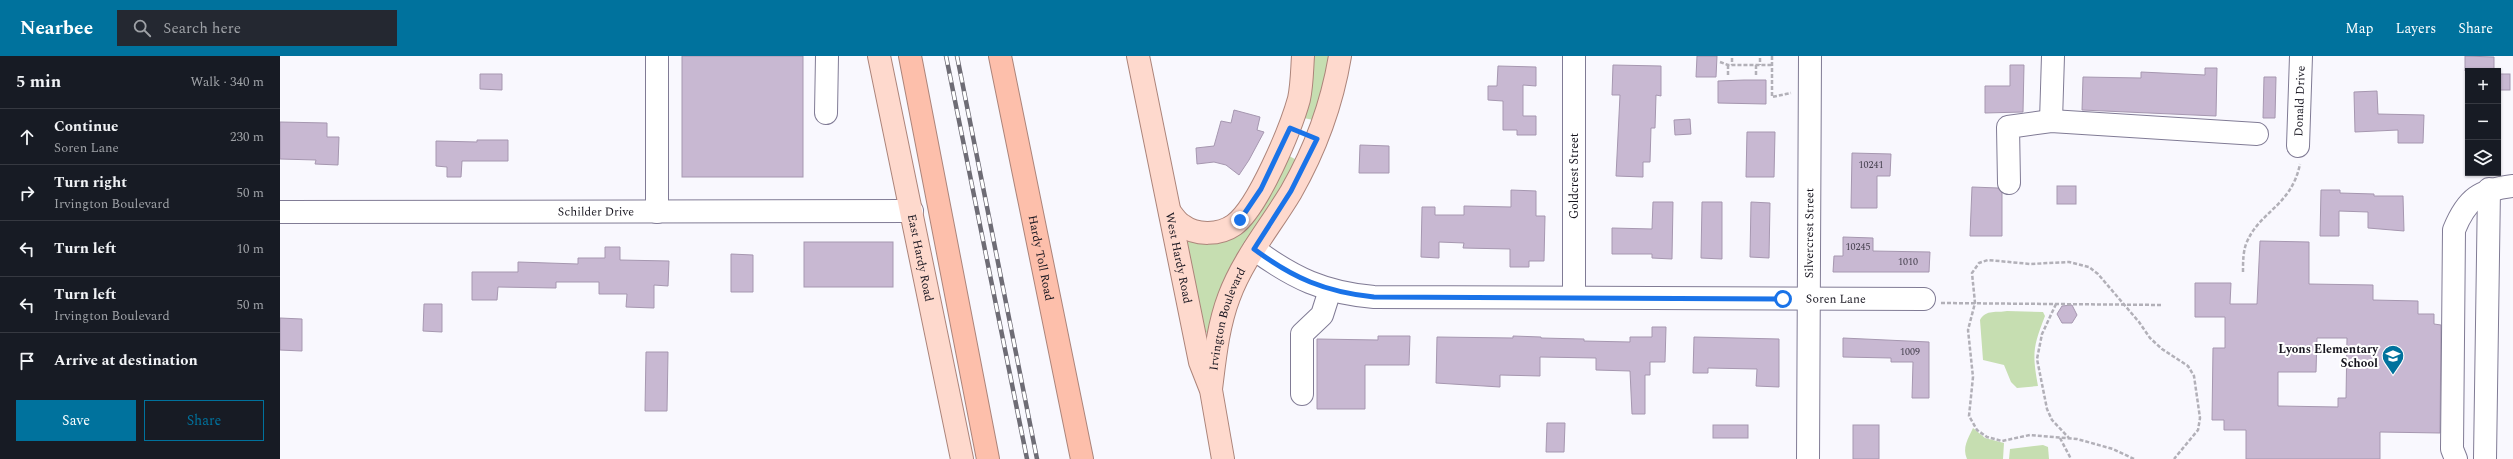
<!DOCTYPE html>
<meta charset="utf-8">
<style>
body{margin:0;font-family:Spectral,serif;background:#242831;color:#f1f3f6}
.controls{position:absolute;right:12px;top:12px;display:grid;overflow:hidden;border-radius:0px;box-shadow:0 1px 3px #0004}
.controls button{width:36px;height:36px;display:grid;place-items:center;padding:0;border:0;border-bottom:1px solid #363941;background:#171b24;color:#f1f3f6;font:20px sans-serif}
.stop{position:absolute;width:12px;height:12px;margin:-9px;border:3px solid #1a73e8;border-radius:50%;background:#fff}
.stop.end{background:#1a73e8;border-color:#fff;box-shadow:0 1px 4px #0008}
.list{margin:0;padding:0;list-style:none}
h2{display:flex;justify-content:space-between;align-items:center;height:52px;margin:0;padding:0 16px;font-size:17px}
h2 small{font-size:13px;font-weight:400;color:#9ea1a6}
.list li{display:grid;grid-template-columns:26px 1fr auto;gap:12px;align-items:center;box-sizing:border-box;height:56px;padding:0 16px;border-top:1px solid #363941}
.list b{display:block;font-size:15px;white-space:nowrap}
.list p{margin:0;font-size:13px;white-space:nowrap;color:#9ea1a6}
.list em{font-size:13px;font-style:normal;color:#9ea1a6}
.actions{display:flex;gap:8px;padding:12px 16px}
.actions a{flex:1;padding:9px 0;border:1px solid #00729d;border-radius:0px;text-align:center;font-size:14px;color:#00729d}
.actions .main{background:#00729d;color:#fff}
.icon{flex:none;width:22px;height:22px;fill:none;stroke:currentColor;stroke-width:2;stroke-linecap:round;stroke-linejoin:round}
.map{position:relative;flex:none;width:2233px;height:403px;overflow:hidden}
header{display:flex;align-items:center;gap:24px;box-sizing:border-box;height:56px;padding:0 20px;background:#00729d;color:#fff}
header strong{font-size:19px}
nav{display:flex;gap:22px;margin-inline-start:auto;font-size:14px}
.search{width:280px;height:36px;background:#242831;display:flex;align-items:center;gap:10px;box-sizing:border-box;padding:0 14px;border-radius:0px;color:#9ea1a6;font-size:15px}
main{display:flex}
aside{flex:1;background:#171b24}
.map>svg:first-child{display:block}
</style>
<header>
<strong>Nearbee</strong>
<div class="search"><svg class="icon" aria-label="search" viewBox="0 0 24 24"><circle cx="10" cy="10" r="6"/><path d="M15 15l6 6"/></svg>Search here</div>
<nav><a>Map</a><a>Layers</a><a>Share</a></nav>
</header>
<main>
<aside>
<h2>5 min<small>Walk · 340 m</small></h2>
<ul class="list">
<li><svg class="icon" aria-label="ahead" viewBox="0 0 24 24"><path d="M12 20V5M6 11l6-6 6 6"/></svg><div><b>Continue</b><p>Soren Lane</p></div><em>230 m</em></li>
<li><svg class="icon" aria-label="right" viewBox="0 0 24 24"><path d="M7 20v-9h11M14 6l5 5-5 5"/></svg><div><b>Turn right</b><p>Irvington Boulevard</p></div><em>50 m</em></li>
<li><svg class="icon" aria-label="left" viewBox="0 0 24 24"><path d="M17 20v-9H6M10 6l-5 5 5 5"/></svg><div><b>Turn left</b></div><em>10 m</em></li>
<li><svg class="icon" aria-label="left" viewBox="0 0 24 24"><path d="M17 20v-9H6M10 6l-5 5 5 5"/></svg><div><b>Turn left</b><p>Irvington Boulevard</p></div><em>50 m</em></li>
<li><svg class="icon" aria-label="arrive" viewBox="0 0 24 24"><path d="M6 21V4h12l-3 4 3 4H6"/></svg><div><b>Arrive at destination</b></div></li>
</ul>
<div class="actions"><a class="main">Save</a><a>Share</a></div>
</aside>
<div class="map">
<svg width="2233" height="403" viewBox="0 0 2233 403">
<rect width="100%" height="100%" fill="#f9f8fe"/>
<!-- green -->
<g fill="#c6deb1">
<path d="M 1032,0 L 1050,0 L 1046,24 L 1033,64 L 1024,62 Z"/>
<path d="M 1009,100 L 1017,104 L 930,277 L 923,276 L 906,187 L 910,183 L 922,185 Z"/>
<path d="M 1727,255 L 1763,256 L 1765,260 C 1753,291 1752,297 1758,330 L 1737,332 L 1731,326 L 1724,309 L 1703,304 L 1700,264 C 1706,253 1717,257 1727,255 Z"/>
<path d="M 1693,372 L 1705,382 L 1724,387 L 1723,403 L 1687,403 C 1682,391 1688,383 1693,372 Z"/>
<path d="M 1763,389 L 1768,391 L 1769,403 L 1729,403 L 1730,393 Z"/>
</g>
<!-- building -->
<g fill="#c8b8d2" stroke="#a697b0" fill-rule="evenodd">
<rect x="402" y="0" width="121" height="121"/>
<path d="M 1417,0 L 1437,0 L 1436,21 L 1416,21 Z"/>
<path d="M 2185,0 L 2214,1 L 2214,15 L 2185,15 Z"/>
<path d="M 1333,9 L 1381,10 L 1381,40 L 1376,39 L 1375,72 L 1371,72 L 1370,106 L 1363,106 L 1363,121 L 1336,120 L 1340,39 L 1332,39 Z"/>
<path d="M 1730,9 L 1744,9 L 1743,56 L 1705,57 L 1705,30 L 1730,30 Z"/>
<path d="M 1218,10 L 1256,11 L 1256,30 L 1243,29 L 1243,60 L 1256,60 L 1256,79 L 1237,79 L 1237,74 L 1223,74 L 1223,45 L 1208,44 L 1208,30 L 1217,30 Z"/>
<path d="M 1925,12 L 1937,12 L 1936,60 L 1802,54 L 1803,21 L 1861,22 L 1861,16 L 1925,19 Z"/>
<path d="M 200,18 L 222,18 L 222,34 L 200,33 Z"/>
<rect x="2218" y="18" width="12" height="16"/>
<path d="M 1984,21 L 1996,21 L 1995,62 L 1983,62 Z"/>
<path d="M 1464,24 L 1486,24 L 1486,48 L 1438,47 L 1438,25 Z"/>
<path d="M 2097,35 L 2098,58 L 2144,59 L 2143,87 L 2118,87 L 2118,74 L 2075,76 L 2074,36 Z"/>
<path d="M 954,54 L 980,61 L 977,74 L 984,76 L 969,104 L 959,119 L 946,109 L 934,106 L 917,108 L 916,92 L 934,90 L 941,65 L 951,67 Z"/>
<path d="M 1410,63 L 1411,78 L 1395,79 L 1394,64 Z"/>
<path d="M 0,66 L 47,67 L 47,81 L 59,81 L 58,109 L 35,108 L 36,104 L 0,103 Z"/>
<path d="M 1467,76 L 1495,76 L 1494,121 L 1466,121 Z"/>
<path d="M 197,84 L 228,84 L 228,105 L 182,105 L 181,121 L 167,121 L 167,111 L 156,110 L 156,85 L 197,86 Z"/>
<path d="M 1080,89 L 1109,90 L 1109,117 L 1079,117 Z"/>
<path d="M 1572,97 L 1611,98 L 1610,120 L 1597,120 L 1597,152 L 1571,152 Z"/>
<rect x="1777" y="130" width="19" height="18"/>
<path d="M 1692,131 L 1718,132 L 1722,137 L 1722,180 L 1690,180 Z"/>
<path d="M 1231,134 L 1256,135 L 1256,160 L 1265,160 L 1264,205 L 1249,205 L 1249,211 L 1230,211 L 1230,193 L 1183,192 L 1184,187 L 1159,186 L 1159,202 L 1141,201 L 1142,151 L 1155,151 L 1155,159 L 1184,159 L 1184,150 L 1231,151 Z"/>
<path d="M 2041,134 L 2060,134 L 2060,137 L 2094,138 L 2094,140 L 2123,140 L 2124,175 L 2088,172 L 2088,156 L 2059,155 L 2059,180 L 2040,180 Z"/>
<path d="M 1373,146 L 1393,146 L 1392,203 L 1372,202 L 1372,198 L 1332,198 L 1332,172 L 1372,173 Z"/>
<path d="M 1422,146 L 1442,146 L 1442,203 L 1421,202 Z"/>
<path d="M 1471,146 L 1490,147 L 1489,202 L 1470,201 Z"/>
<path d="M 1563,181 L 1593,182 L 1593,195 L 1650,196 L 1649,216 L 1553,216 L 1554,200 L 1563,200 Z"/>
<path d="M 1980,185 L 2029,186 L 2029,228 L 2093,229 L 2093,244 L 2138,245 L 2138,258 L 2154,258 L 2154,268 L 2161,269 L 2160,377 L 2100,376 L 2100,403 L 1966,403 L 1966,374 L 1944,374 L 1944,364 L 1932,364 L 1933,292 L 1945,292 L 1945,261 L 1915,261 L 1915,227 L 1951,227 L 1950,248 L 1977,248 ZM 2037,282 L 2067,282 L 2066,342 L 2058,342 L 2058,351 L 1998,350 L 1998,316 L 2036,316 Z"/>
<rect x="524" y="186" width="89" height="45"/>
<path d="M 325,191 L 340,191 L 340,204 L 389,205 L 388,230 L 374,229 L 374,252 L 346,251 L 347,238 L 319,238 L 319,226 L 276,226 L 276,232 L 218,231 L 217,244 L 192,244 L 192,216 L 238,216 L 238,206 L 298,208 L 298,202 L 325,202 Z"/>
<path d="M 451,198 L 473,199 L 473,236 L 451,236 Z"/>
<path d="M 144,248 L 162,248 L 162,276 L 143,275 Z"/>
<path d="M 1792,249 L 1797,259 L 1792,267 L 1782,267 L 1777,258 L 1782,250 Z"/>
<path d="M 0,262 L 22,263 L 22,295 L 0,294 Z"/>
<path d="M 1372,271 L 1386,271 L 1385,306 L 1370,306 L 1370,319 L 1365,319 L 1365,358 L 1352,358 L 1350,315 L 1316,314 L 1316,302 L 1260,301 L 1260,320 L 1220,319 L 1220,331 L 1156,327 L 1157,281 L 1233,282 L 1233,280 L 1261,281 L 1261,282 L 1304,283 L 1304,285 L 1350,286 L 1350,281 L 1372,281 Z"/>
<path d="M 1098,280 L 1130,280 L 1129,309 L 1085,309 L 1085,353 L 1037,353 L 1037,283 L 1098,284 Z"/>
<path d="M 1414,281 L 1499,283 L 1499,331 L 1476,330 L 1477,313 L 1428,312 L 1428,317 L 1413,317 Z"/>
<path d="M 1563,282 L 1649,286 L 1649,342 L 1632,342 L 1633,306 L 1611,306 L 1611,302 L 1563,301 Z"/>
<path d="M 366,296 L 388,296 L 387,355 L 365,355 Z"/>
<path d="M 1267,367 L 1285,367 L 1284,396 L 1266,396 Z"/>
<rect x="1433" y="369" width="35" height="13"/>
<rect x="1573" y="369" width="26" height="34"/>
</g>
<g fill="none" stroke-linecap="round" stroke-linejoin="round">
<!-- minor casing -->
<g stroke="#807b95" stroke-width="24">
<g id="minor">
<path d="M 377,0 L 377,156"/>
<path d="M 1294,0 L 1294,241"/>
<path d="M 546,57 L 547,0"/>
<path d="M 1771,65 L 1773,0"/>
<path id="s1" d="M 2018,90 L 2021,0"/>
<path d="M 1729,127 L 1728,71 L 1771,65 L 1977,78"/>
<path id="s2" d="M 0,156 L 632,155"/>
<path id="s3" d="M 974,193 C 1013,222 1045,237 1094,241 L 1644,243"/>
<path d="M 1022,338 L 1022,278 L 1042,259 L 1050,234"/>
<path id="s4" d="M 1528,403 L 1530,0"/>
<path d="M 2176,403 L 2172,393 L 2174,174 C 2187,142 2200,134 2233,130"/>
<path d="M 2205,403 L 2209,133"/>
</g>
</g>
<!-- major casing -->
<g stroke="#ac847a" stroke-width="24">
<g id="major">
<path id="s5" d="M 599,0 L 682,403"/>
<path id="s6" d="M 858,0 L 920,306 L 931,334 L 943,403"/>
<path d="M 890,156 C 893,160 897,166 902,169 C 916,180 940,179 954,169 C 978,152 1011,72 1019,43 C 1022,29 1022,14 1023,0"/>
<path id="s7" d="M 931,333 C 935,301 938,270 949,241 C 963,203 990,171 1011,136 C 1035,94 1052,48 1060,0"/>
</g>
</g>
<!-- highway casing -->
<g stroke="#ac847a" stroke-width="24">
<g id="highway">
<path d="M 630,0 L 708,403"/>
<path id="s8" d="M 720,0 L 802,403"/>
</g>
</g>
<!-- path -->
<g stroke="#b2b0b8" stroke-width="2.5" stroke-dasharray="4 2" stroke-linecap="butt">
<path d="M 1492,0 L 1492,41 L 1511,37"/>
<path d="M 1452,2 L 1452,9"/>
<path d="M 1480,2 L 1480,9"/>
<path d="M 1440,6 L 1448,9 L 1492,9"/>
<path d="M 1448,9 L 1448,21"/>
<path d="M 1476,9 L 1476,21"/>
<path d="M 1963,216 C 1963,206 1963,197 1966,188 C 1979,155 2011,151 2020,108"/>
<path d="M 1661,247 L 1883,249"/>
<path d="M 1776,248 L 1762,278 L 1757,303 L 1767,353 L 1772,364 L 1789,382"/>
<path d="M 1780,382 L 1791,403"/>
<path d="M 1854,403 L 1833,393 L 1797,383 L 1750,379 L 1722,385 L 1707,381 L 1697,374 L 1689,360 L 1693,321 L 1688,274 L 1695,247 L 1692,217 L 1699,207 L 1708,204 L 1750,208 L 1789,206 L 1809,211 L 1818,218 L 1859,266 L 1870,282 L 1882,293 L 1908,310 L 1914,320 L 1920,362 L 1918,374 L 1894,403"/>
</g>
<!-- minor -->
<use href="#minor" stroke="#fff" stroke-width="22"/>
<!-- major -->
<use href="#major" stroke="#fed9cd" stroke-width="22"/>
<!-- highway -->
<use href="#highway" stroke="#fdbfab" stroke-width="22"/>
<!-- rail casing -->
<g stroke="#6e6c75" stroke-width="4.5">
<g id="rail">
<path d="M 666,0 L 747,403"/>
<path d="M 677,0 L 757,403"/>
</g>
</g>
<!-- rail -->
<use href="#rail" stroke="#fff" stroke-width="3" stroke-dasharray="9" stroke-linecap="butt"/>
</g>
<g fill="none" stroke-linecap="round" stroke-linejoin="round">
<!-- route -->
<path stroke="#1a73e8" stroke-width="5" d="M 960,164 L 981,133 L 1010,72 L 1037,83 L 1011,135 L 974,193 C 1013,222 1045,236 1094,241 L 1503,243"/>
</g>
<!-- icons -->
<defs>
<g id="school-pin" transform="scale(1.15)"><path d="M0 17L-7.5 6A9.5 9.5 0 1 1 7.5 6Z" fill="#00729d" stroke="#fff"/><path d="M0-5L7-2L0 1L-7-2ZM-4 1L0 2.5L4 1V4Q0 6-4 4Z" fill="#fff"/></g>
</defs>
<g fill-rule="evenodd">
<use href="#school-pin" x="2113" y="300"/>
</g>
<g text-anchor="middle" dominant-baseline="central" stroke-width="4" stroke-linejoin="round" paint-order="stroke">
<!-- number labels -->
<g font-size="10" fill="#433e4c">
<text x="1591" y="109">10241</text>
<text x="1578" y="191">10245</text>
<text x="1628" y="206">1010</text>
<text x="1630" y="296">1009</text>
</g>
<!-- street labels -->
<g font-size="12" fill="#17151f" stroke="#fff">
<text stroke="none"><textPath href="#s1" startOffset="45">Donald Drive</textPath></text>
<text transform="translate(1294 120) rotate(-90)">Goldcrest Street</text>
<text stroke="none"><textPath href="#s2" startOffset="316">Schilder Drive</textPath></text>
<text stroke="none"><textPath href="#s4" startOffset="226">Silvercrest Street</textPath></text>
<text stroke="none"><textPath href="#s5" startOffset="206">East Hardy Road</textPath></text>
<text stroke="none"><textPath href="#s8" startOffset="206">Hardy Toll Road</textPath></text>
<text stroke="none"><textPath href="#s6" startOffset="206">West Hardy Road</textPath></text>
<text stroke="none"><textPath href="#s3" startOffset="593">Soren Lane</textPath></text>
<text stroke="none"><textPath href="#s7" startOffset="72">Irvington Boulevard</textPath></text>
</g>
<!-- poi labels -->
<g font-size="12" font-weight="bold" fill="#17151f" stroke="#fff" text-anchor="end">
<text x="2098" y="293">Lyons Elementary<tspan x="2098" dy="14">School</tspan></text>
</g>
</g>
</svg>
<div class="controls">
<button>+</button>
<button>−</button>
<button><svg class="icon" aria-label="layers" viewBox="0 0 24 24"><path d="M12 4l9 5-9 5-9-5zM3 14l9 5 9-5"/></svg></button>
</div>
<div class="stop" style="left:1503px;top:243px"></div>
<div class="stop end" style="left:960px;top:164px"></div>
</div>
</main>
